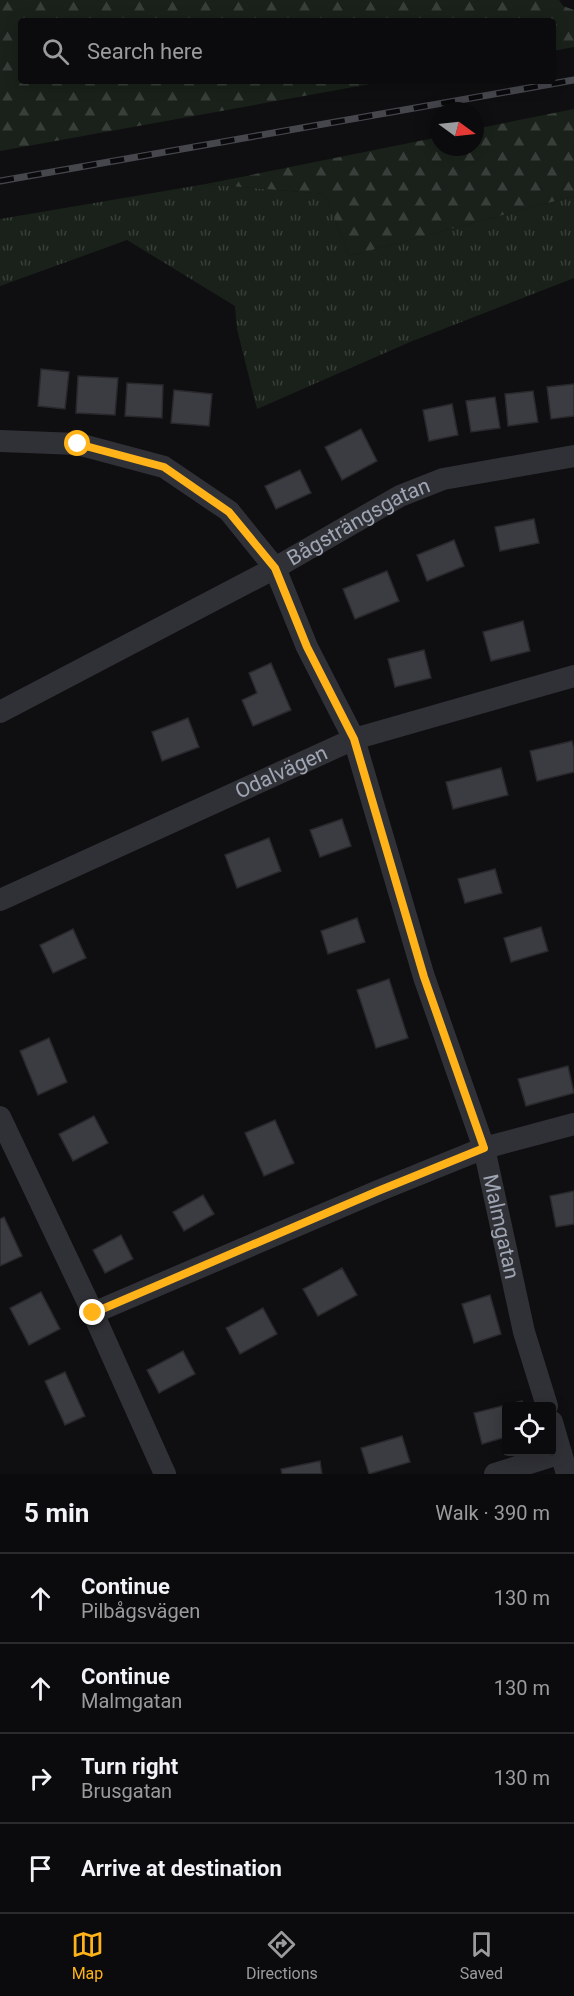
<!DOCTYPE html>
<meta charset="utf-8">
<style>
body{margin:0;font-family:Roboto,sans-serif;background:#19191b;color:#f1f3f6}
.controls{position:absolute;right:18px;bottom:18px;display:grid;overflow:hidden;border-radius:6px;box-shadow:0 3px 15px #0003}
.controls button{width:54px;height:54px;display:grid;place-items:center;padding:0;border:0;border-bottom:2px solid #2b2b2e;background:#0b0b0d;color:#f1f3f6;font:30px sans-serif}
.compass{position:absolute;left:430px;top:102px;width:54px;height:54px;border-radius:50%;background:#0b0b0d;box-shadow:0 3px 15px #0003;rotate:105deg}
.stop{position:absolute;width:18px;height:18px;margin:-14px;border:4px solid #ffb319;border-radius:50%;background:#fff}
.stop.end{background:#ffb319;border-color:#fff;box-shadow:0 2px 6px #0008}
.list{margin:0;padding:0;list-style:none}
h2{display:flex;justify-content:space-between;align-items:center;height:78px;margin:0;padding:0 24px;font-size:26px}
h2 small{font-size:20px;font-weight:400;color:#9a9b9d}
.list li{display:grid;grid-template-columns:39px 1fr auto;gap:18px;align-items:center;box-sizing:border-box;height:90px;padding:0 24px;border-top:2px solid #2b2b2e}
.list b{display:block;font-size:22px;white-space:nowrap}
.list p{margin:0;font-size:20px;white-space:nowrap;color:#9a9b9d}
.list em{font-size:20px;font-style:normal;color:#9a9b9d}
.icon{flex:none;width:33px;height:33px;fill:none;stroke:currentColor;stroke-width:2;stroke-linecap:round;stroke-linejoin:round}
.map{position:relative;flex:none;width:574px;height:1474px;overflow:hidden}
.search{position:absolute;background:#0b0b0d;box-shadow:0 3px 15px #0003;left:18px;right:18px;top:18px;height:66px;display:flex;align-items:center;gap:15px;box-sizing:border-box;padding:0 21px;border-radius:6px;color:#9a9b9d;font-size:22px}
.sheet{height:438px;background:#0b0b0d}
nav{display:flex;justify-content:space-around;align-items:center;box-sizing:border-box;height:84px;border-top:2px solid #2b2b2e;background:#0b0b0d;font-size:16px;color:#9a9b9d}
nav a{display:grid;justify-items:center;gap:3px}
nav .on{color:#ffb319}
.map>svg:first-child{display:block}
</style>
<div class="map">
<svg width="574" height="1474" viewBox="0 0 574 1474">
<defs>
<pattern id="grass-tufts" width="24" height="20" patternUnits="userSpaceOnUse" patternTransform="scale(1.5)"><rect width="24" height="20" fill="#1a211a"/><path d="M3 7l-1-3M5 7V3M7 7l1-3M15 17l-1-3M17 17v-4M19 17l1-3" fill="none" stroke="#383e39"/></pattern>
<pattern id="forest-firs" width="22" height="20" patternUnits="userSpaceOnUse" patternTransform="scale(1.5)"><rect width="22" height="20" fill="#1a211a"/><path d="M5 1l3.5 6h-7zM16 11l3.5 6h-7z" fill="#383e39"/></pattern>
</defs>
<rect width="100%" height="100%" fill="#0f0f11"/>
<!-- grass -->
<path fill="url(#grass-tufts)" d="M 206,184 L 325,194 L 349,256 L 574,196 L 574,278 L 410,342 L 257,409 L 237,329 L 235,306 L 127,240 L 0,286 L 0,219 Z"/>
<!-- forest -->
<g fill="url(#forest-firs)">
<path d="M 0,0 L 559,0 L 563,6 L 574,10 L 574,47 L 553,51 L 553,21 L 21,21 L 21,81 L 387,81 L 0,151 Z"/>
<path d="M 574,109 L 574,196 L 349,256 L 325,194 L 206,184 L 439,137 L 439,147 L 475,147 L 475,129 Z"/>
</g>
<!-- building -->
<g fill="#3b3c41" stroke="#29292d" stroke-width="1.5">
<path d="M 41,369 L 69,372 L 65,409 L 38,406 Z"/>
<path d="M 78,376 L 118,378 L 115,415 L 76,413 Z"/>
<path d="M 127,383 L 163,385 L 162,418 L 125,416 Z"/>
<path d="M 574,384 L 574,416 L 551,419 L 547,387 Z"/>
<path d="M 174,390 L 212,394 L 209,426 L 171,423 Z"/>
<path d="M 533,391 L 538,422 L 508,426 L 505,394 Z"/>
<path d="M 495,397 L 500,428 L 471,432 L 466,401 Z"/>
<path d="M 452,404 L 458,435 L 429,441 L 423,410 Z"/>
<path d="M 361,429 L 377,461 L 342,480 L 325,447 Z"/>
<path d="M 300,470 L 311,493 L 276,509 L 265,486 Z"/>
<path d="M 534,519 L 539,543 L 500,551 L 495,527 Z"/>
<path d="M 454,540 L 464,566 L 427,581 L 417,555 Z"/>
<path d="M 387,571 L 399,601 L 355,619 L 343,589 Z"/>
<path d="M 523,621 L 530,651 L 491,661 L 483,632 Z"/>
<path d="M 424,650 L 431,678 L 395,687 L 388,659 Z"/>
<path d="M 271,663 L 291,710 L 253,726 L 242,700 L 257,693 L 249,673 Z"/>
<path d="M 188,718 L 199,747 L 162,761 L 152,732 Z"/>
<path d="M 572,741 L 574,749 L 574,772 L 537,781 L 530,751 Z"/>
<path d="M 501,768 L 508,795 L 453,809 L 446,782 Z"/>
<path d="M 342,819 L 351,846 L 320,857 L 310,830 Z"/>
<path d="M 269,838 L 281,871 L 237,888 L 225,855 Z"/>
<path d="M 495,869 L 502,893 L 465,903 L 458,879 Z"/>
<path d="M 357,918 L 365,942 L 328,954 L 321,931 Z"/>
<path d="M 541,927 L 548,951 L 511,962 L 504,938 Z"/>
<path d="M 73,929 L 86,958 L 53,973 L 40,945 Z"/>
<path d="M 389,979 L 408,1038 L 376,1048 L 357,990 Z"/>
<path d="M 49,1038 L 67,1082 L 38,1095 L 20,1051 Z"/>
<path d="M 568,1066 L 574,1093 L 526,1106 L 518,1079 Z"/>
<path d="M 94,1116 L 108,1143 L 73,1161 L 59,1134 Z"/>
<path d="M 275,1120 L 294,1163 L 264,1176 L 245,1133 Z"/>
<path d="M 574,1191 L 574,1224 L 556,1227 L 550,1196 Z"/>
<path d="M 203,1195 L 214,1214 L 184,1231 L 173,1212 Z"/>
<path d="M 4,1217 L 22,1256 L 0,1266 L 0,1219 Z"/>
<path d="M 121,1235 L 133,1259 L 105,1273 L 93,1250 Z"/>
<path d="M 342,1268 L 357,1295 L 318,1316 L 303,1289 Z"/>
<path d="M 41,1292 L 60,1329 L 29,1345 L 10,1308 Z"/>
<path d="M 490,1295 L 501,1334 L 474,1343 L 462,1304 Z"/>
<path d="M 263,1308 L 277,1334 L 240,1354 L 226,1328 Z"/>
<path d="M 183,1351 L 195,1374 L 159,1393 L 147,1370 Z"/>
<path d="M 65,1372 L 85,1416 L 65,1425 L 45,1381 Z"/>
<path d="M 522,1401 L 523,1406 L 506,1406 L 506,1437 L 482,1444 L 474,1413 Z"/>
<path d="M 402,1436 L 410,1462 L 369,1474 L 361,1448 Z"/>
<path d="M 320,1461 L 322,1474 L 282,1474 L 281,1469 Z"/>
</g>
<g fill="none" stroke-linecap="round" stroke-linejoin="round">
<!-- minor -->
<g stroke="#303136" stroke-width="22">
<path id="s1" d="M 0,441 L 78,444 L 164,467 L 229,511 L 275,568 L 307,647 L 354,739 L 424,977 L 484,1148 L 524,1332 L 547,1406"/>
<path id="s2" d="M 0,712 L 275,568 L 400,496 L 443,479 L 574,456"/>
<path id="s3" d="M 0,900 L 354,739 L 574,676"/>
<path d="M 0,1117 L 93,1313 L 165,1474"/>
<path d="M 93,1313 L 378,1191 L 484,1148 L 574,1124"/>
<path d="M 552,1422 L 567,1474"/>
<path d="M 495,1474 L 561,1453"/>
</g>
<!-- rail casing -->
<g stroke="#45474d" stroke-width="7">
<path id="rail" d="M 0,181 L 574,80"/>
</g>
<!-- rail -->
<use href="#rail" stroke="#0a0a0c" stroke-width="4.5" stroke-dasharray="14" stroke-linecap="butt"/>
</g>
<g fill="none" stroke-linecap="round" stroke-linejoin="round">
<!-- route -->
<path stroke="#ffb319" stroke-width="8" d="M 78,444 L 164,467 L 229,512 L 275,568 L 307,647 L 354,739 L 424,977 L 484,1148 L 378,1191 L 93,1313"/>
</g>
<g text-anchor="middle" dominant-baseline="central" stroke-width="6" stroke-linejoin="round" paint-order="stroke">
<!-- street labels -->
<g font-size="21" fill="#9fa5b3" stroke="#0a0a0c">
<text stroke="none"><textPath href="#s2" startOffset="406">Bågsträngsgatan</textPath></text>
<text stroke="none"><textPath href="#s3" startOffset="309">Odalvägen</textPath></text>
<text stroke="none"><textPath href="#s1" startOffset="1017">Malmgatan</textPath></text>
</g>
</g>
</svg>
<div class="controls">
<button><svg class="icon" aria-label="locate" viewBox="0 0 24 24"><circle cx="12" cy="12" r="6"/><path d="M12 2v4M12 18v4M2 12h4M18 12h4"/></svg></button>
</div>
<svg class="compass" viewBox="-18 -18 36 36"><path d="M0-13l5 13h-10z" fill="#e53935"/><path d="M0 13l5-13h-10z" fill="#9a9b9d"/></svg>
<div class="stop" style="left:78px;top:444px"></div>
<div class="stop end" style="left:93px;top:1313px"></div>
<div class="search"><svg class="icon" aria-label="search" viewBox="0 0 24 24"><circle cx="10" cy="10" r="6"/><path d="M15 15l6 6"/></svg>Search here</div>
</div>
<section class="sheet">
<h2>5 min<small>Walk · 390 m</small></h2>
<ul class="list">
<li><svg class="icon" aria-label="ahead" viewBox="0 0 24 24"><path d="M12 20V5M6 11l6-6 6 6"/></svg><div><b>Continue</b><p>Pilbågsvägen</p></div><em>130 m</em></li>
<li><svg class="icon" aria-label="ahead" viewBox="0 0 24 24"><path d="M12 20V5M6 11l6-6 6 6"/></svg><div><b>Continue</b><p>Malmgatan</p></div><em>130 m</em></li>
<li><svg class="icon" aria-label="right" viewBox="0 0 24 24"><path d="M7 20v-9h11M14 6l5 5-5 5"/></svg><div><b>Turn right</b><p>Brusgatan</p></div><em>130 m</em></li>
<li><svg class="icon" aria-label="arrive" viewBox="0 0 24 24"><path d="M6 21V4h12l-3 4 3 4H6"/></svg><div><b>Arrive at destination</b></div></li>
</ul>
</section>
<nav>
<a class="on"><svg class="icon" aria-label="map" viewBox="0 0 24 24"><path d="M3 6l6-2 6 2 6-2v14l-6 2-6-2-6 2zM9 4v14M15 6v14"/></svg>Map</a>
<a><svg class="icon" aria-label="directions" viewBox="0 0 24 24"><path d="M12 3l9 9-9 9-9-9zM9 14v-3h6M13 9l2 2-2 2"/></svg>Directions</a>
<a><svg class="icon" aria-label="saved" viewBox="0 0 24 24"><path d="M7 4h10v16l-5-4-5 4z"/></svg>Saved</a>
</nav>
